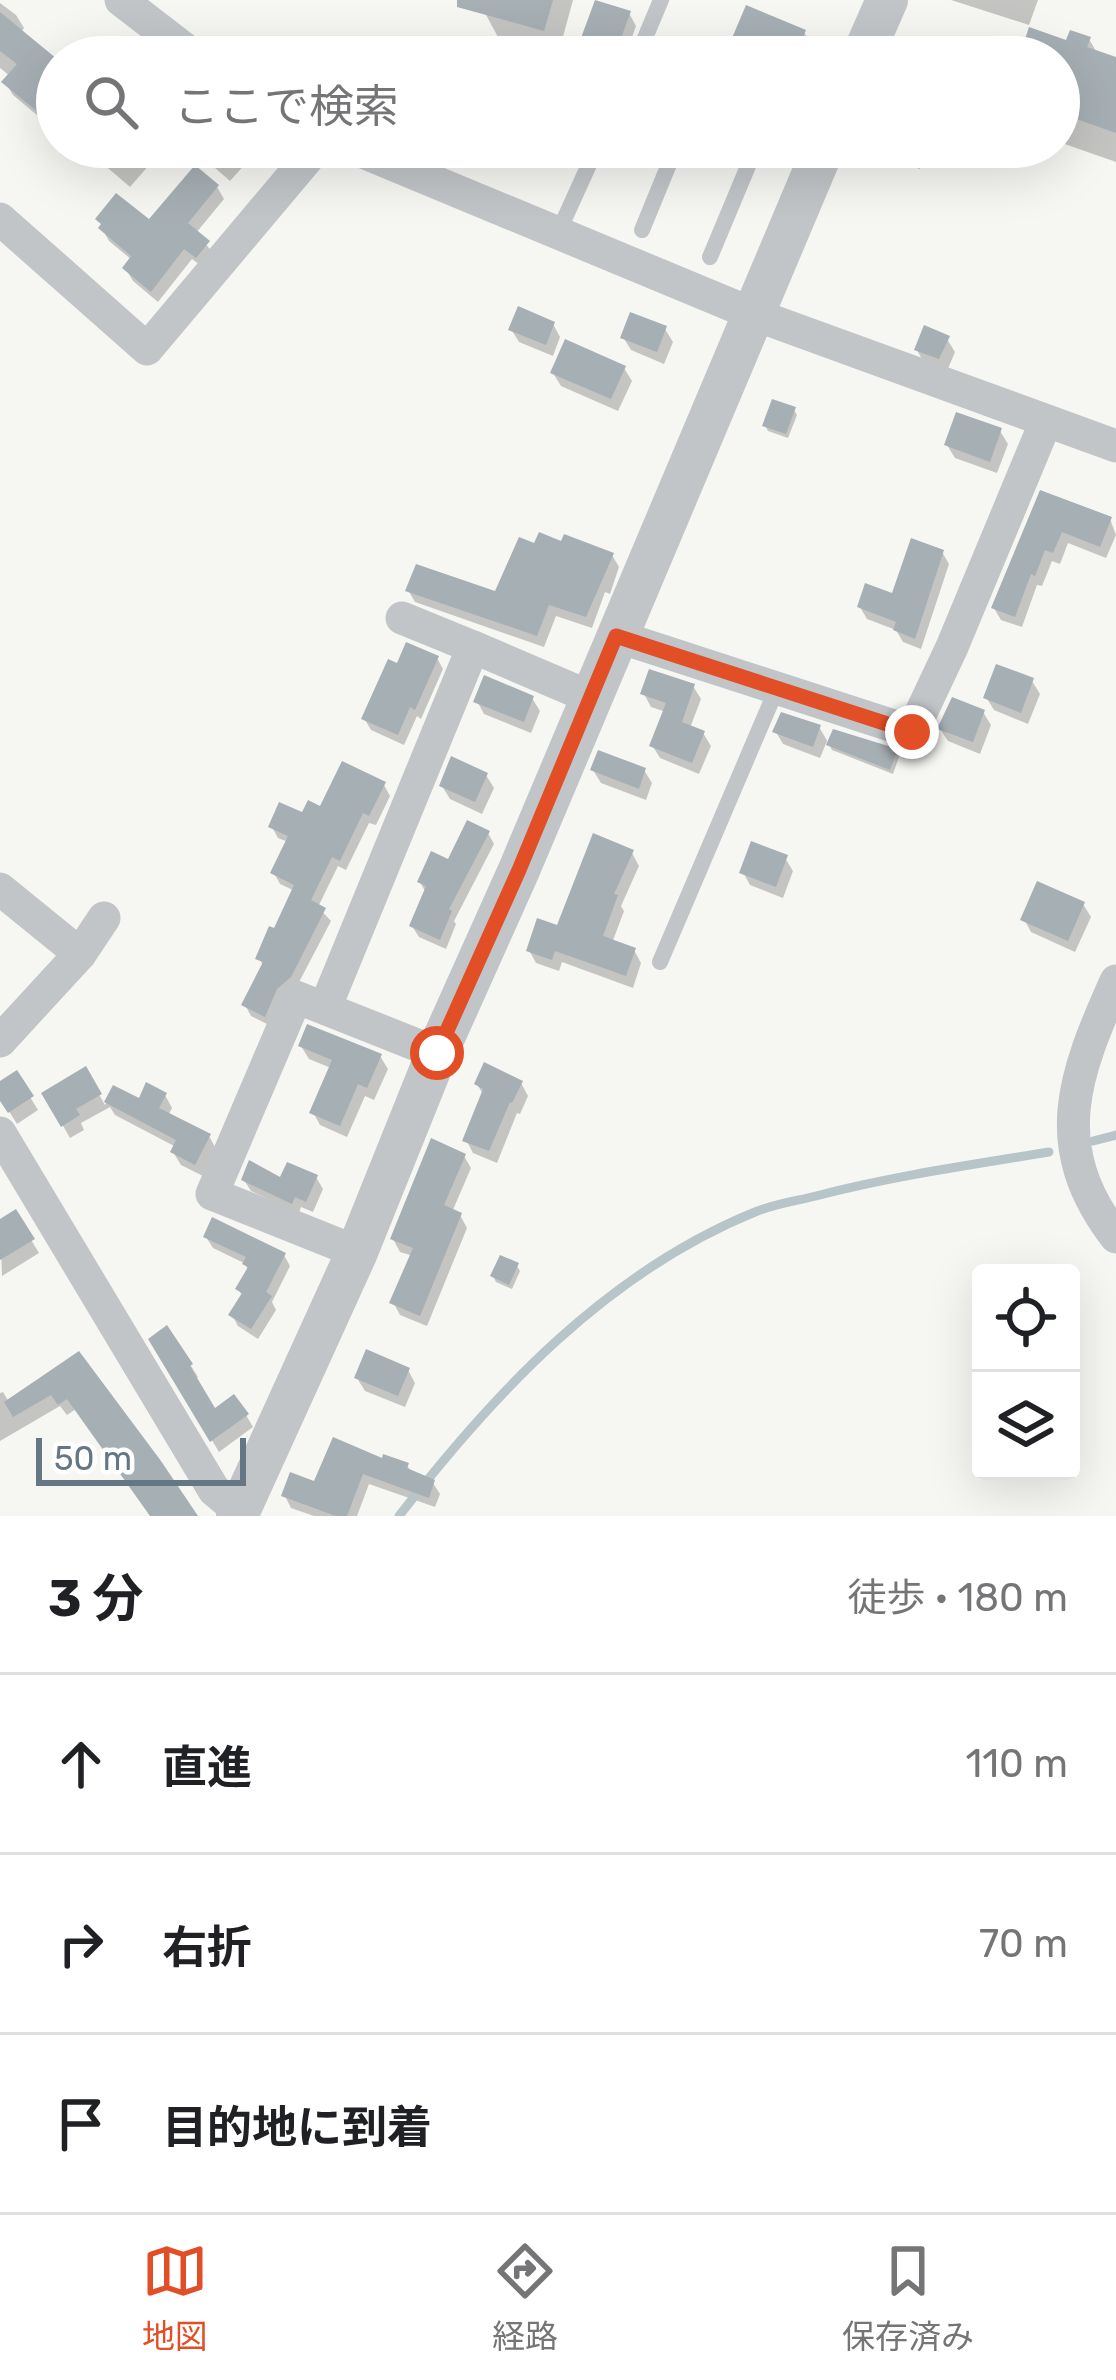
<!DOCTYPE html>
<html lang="ja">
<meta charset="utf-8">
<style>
body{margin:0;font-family:Rubik,"Noto Sans JP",sans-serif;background:#f6f6f6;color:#202124}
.controls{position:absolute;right:36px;bottom:36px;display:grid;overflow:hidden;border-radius:12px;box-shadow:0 12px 48px #0002}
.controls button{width:108px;height:108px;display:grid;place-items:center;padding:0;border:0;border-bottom:3px solid #e0e0e0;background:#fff;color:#202124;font:60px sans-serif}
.scale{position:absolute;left:36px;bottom:30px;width:210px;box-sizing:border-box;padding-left:12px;border:6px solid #657784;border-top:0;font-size:33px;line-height:42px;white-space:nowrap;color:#657784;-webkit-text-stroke:9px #fff;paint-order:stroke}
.stop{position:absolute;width:36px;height:36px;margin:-27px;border:9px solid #e24f27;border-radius:50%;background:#fff}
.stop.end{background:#e24f27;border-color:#fff;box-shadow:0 3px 12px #0008}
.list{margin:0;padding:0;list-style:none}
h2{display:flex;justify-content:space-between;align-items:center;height:156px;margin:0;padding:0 48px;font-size:51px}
h2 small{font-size:39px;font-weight:400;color:#757577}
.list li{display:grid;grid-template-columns:78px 1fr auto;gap:36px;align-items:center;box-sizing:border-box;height:180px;padding:0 48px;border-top:3px solid #e0e0e0}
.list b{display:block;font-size:45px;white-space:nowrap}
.list em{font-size:39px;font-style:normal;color:#757577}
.icon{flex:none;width:66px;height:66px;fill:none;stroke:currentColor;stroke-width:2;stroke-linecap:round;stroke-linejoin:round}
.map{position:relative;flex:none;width:1116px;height:1516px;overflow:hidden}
.search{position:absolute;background:#fff;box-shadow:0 12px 48px #0002;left:36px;right:36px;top:36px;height:132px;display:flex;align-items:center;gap:30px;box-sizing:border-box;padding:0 42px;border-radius:66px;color:#757577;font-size:45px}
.sheet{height:696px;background:#fff}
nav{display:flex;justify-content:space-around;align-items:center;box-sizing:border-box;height:168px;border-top:3px solid #e0e0e0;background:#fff;font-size:33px;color:#757577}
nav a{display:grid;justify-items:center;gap:6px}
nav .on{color:#e24f27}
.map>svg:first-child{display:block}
</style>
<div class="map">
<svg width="1116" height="1516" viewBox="0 0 1116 1516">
<rect width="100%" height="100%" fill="#f6f6f3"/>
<!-- shadow -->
<g fill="#0003">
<path d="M 488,0 L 573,0 L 558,55 L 499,39 L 485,13 Z"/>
<path d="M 951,0 L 1038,0 L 1029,25 Z"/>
<path d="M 0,3 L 16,15 L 24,28 L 21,33 L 57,63 L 56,131 L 13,95 L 5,82 L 10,76 L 0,68 Z"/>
<path d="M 629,13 L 636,26 L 625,57 L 577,57 Z"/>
<path d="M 804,32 L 816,52 L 814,57 L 727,57 Z"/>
<path d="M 1089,39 L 1097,53 L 1116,60 L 1116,162 L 1059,142 L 1059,57 L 1022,57 Z"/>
<path d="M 93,147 L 165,147 L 130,187 L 102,163 Z"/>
<path d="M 191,147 L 242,147 L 249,160 L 230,181 Z"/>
<path d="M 872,147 L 928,147 L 920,169 L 876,154 Z"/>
<path d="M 217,187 L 224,199 L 196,233 L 215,255 L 204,268 L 192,259 L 158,302 L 133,281 L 126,269 L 132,260 L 109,241 L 102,228 L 150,223 Z"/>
<path d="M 553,324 L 560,337 L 553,356 L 519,342 L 511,329 Z"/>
<path d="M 665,329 L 673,342 L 664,364 L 631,350 L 623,337 Z"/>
<path d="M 947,339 L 955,352 L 947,371 L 924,363 L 917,350 Z"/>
<path d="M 624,368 L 632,381 L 618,411 L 561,386 L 553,373 Z"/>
<path d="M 794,410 L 797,415 L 788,438 L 768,431 L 765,425 Z"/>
<path d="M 1000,431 L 1008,444 L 997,473 L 955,458 L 947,445 Z"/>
<path d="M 1042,494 L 1110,519 L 1116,535 L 1106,558 L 1068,543 L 1060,564 L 1052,561 L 1042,586 L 1037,585 L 1022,627 L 1001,620 L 994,608 Z"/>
<path d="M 535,547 L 612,555 L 619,567 L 610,594 L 605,592 L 592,628 L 556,616 L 544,647 L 415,602 L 408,590 L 497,595 Z"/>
<path d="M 942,552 L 949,564 L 921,649 L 903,642 L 896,630 L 867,619 L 860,607 L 893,596 Z"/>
<path d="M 437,658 L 443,669 L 421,719 L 417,716 L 404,745 L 371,730 L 364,718 L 399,667 Z"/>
<path d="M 1032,681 L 1040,694 L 1028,724 L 994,710 L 986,697 Z"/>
<path d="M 693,686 L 701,699 L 690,728 L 703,733 L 711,746 L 699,774 L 660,758 L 652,745 L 666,712 L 651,707 L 644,694 Z"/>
<path d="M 532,698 L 540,711 L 531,733 L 484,714 L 477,701 Z"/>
<path d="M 983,712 L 991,725 L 980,754 L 948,741 L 940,729 Z"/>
<path d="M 819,727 L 829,744 L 896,752 L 899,757 L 893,774 L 832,750 L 827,741 L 820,758 L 783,744 L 776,732 Z"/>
<path d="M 593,770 L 644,770 L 652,783 L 646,800 L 601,783 Z"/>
<path d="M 486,775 L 494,788 L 482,814 L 450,799 L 442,786 Z"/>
<path d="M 384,785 L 390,796 L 376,825 L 369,823 L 346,870 L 338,866 L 318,907 L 331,921 L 296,988 L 271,1026 L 251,1016 L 245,1005 L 264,967 L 259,958 L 295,891 L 280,884 L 274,873 L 288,842 L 278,838 L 272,827 Z"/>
<path d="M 488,833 L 494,844 L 454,921 L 456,924 L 446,949 L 419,937 L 412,926 L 426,893 L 420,882 Z"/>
<path d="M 632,853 L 639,866 L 621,906 L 624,911 L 612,943 L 634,950 L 641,963 L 633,988 L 562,962 L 559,971 L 536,963 L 529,950 L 558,929 Z"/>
<path d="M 785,858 L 793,871 L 783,898 L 750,885 L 743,872 Z"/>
<path d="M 1083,904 L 1091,917 L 1075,952 L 1031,932 L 1024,919 Z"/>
<path d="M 301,1046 L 380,1056 L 388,1069 L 374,1100 L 365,1096 L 347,1137 L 320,1125 L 313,1112 L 331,1068 L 309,1059 Z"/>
<path d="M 85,1070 L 105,1105 L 114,1089 L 140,1102 L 165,1095 L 172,1108 L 168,1116 L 209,1136 L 216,1149 L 203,1176 L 181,1165 L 173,1152 L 176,1147 L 115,1115 L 110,1107 L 81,1123 L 84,1130 L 70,1138 L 45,1094 Z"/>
<path d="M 16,1074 L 38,1110 L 17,1124 L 0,1097 L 0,1085 Z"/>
<path d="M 521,1083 L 528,1096 L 520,1114 L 517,1113 L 497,1163 L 473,1153 L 466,1140 L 484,1096 L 477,1084 Z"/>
<path d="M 464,1156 L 471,1168 L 452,1212 L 460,1215 L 467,1228 L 427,1326 L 400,1315 L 393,1302 L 413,1256 L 400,1252 L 393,1239 Z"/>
<path d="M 316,1177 L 323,1189 L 313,1212 L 301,1207 L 299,1213 L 251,1191 L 244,1180 Z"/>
<path d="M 15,1213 L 39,1253 L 2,1276 L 0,1223 Z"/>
<path d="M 206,1237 L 284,1255 L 290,1266 L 272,1302 L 276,1310 L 258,1339 L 238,1326 L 232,1315 L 243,1297 L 238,1289 L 249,1271 L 244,1263 L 213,1248 Z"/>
<path d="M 517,1266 L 520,1271 L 512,1289 L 496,1282 L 493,1276 Z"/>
<path d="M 152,1339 L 191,1366 L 198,1377 L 194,1380 L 214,1413 L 246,1415 L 253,1427 L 219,1452 Z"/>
<path d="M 79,1355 L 159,1462 L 194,1516 L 179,1516 L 148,1496 L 145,1501 L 168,1516 L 152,1516 L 76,1409 L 67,1415 L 60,1406 L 0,1441 L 0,1393 L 3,1392 L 9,1402 Z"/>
<path d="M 408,1370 L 415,1383 L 405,1407 L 365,1391 L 357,1378 Z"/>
<path d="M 383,1462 L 407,1465 L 412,1474 L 433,1483 L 440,1494 L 435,1507 L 369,1484 L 357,1516 L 314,1516 L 291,1508 L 285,1496 Z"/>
</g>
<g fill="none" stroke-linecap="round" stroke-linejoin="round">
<!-- stream -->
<g stroke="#b7c4c8" stroke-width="9">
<path d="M 1093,1141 L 1116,1135"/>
<path d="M 399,1516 C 494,1393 607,1272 755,1212 C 774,1204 796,1201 816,1196 C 893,1176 970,1165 1049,1152"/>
</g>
</g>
<!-- building -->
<g fill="#a6afb4">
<path d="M 457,0 L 553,0 L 544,31 L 457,7 Z"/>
<path d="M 595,0 L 631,11 L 614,57 L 574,57 Z"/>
<path d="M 746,5 L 806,30 L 795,57 L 775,49 L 772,57 L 724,57 Z"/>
<path d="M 0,12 L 57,59 L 57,109 L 51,116 L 43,116 L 1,82 L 17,64 L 0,51 Z"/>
<path d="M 1029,27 L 1066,40 L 1070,30 L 1091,37 L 1087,47 L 1116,57 L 1116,133 L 1059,113 L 1059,57 L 1019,57 Z"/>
<path d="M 195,165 L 219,185 L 188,223 L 210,241 L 196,258 L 184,249 L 151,292 L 122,268 L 131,256 L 98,228 L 101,224 L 95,219 L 116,193 L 149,219 Z"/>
<path d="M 518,306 L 555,322 L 546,345 L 508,330 Z"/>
<path d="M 630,312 L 667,326 L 657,352 L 620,338 Z"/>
<path d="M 924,325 L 950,336 L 939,359 L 914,350 Z"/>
<path d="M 565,339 L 626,366 L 611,399 L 550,373 Z"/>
<path d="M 772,399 L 796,407 L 786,434 L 762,426 Z"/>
<path d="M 956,412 L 1002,428 L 990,462 L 944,445 Z"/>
<path d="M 1040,490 L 1112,517 L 1100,547 L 1062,532 L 1053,553 L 1045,550 L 1035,576 L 1031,574 L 1015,617 L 991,608 Z"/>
<path d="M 539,532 L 561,541 L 564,534 L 614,553 L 586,617 L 549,605 L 537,636 L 405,591 L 416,564 L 495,591 L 519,537 L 534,543 Z"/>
<path d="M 911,538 L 944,550 L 915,639 L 893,630 L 896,622 L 857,607 L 865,583 L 892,593 Z"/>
<path d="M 406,642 L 439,656 L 415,710 L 410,707 L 398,735 L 361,719 L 388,659 L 397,663 Z"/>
<path d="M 996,664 L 1034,678 L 1021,713 L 983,698 Z"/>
<path d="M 649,669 L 695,684 L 682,722 L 705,731 L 692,763 L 649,746 L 666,703 L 640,694 Z"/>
<path d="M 484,675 L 534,696 L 524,722 L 473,702 Z"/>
<path d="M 952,697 L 985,710 L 973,742 L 937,729 Z"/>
<path d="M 781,712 L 821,725 L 813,747 L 772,732 Z"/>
<path d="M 833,729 L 898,749 L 890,770 L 826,745 Z"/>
<path d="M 598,750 L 646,768 L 639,789 L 590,770 Z"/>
<path d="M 451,756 L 488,773 L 475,802 L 439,786 Z"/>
<path d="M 342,761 L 386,782 L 369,816 L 363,813 L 340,861 L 332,857 L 311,900 L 326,908 L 291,977 L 277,989 L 265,1017 L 241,1005 L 263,962 L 255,959 L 269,926 L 274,928 L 294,885 L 270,873 L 288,836 L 268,827 L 279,802 L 302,812 L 308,800 L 320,806 Z"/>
<path d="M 467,820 L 490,831 L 449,909 L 452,911 L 440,940 L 409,926 L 426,886 L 417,882 L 431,851 L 448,859 Z"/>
<path d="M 593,833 L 634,850 L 614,894 L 618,895 L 603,936 L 636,948 L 626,976 L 555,951 L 552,960 L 526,951 L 537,918 L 557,925 Z"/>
<path d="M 751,841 L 788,855 L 776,887 L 739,873 Z"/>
<path d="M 1037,881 L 1085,902 L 1068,941 L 1020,920 Z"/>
<path d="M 307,1024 L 382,1054 L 367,1088 L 358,1084 L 340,1126 L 309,1113 L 332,1060 L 298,1046 Z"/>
<path d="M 484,1062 L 523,1081 L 512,1103 L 510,1102 L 489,1151 L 462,1141 L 483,1089 L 474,1084 Z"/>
<path d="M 86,1066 L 102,1094 L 76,1109 L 80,1115 L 61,1127 L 41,1093 Z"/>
<path d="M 17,1070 L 34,1096 L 8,1113 L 0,1101 L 0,1081 Z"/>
<path d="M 146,1082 L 167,1093 L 159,1108 L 211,1134 L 195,1165 L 170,1152 L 176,1140 L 104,1102 L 113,1085 L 139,1098 Z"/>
<path d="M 431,1138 L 466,1154 L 444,1205 L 462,1213 L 420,1316 L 389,1303 L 413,1248 L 390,1239 Z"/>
<path d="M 249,1160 L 280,1177 L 287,1162 L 318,1175 L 306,1202 L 295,1197 L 292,1204 L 241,1180 Z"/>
<path d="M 16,1209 L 35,1239 L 0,1260 L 0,1219 Z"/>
<path d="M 212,1217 L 286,1253 L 266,1292 L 272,1296 L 251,1329 L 228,1315 L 242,1293 L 235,1289 L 248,1267 L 242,1264 L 246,1257 L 203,1237 Z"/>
<path d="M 500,1255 L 519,1263 L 509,1285 L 490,1276 Z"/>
<path d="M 167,1325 L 193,1364 L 190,1366 L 215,1408 L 234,1394 L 249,1414 L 210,1442 L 148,1339 Z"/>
<path d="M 366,1349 L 410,1368 L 398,1396 L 354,1378 Z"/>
<path d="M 79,1351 L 161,1461 L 198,1516 L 150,1516 L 67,1399 L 58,1405 L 51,1395 L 13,1417 L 4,1402 Z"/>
<path d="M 333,1437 L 382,1458 L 383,1454 L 409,1463 L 407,1468 L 435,1480 L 429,1498 L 363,1474 L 347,1516 L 336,1516 L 281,1496 L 290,1472 L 314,1481 Z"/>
</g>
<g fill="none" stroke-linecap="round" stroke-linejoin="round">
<!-- service -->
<g stroke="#c1c5c8" stroke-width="16">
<path d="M 637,57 L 661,0"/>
<path d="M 642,230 L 676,147"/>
<path d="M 558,233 L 597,147"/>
<path d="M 710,257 L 756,147"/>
<path d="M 660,962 L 777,688"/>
</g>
<!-- minor -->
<g stroke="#c1c5c8" stroke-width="33">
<path d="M 121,0 L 195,57"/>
<path d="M 351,147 L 753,314 L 1116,446"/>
<path d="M 0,219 L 147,349 L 317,147"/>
<path d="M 402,618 L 473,647"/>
<path d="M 616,636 L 912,732 L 952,647 L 1046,421"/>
<path d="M 0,889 L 80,954"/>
<path d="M 1116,981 C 1074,1075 1046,1146 1116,1237"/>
<path d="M 325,1008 L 473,647 L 590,697"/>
<path d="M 0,1041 L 80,954 L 104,918"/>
<path d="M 0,1133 L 214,1490 L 239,1511"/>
<path d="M 357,1252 L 212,1194 L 296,997 L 437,1053"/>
</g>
<!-- tertiary -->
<g stroke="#c1c5c8" stroke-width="42">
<path d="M 862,57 L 887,0"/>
<path d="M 237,1516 L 357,1252 L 437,1053 L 519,870 L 824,147"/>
</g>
</g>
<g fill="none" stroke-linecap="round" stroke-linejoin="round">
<!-- route -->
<path stroke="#e24f27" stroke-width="15" d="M 437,1053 L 519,870 L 616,636 L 912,732"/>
</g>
</svg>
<div class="controls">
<button><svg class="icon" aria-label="locate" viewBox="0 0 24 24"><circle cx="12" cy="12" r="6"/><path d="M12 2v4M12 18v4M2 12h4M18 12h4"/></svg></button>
<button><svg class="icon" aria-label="layers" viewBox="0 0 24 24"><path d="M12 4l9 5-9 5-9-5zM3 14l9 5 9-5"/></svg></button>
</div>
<div class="scale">50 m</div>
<div class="stop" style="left:437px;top:1053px"></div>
<div class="stop end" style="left:912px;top:732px"></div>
<div class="search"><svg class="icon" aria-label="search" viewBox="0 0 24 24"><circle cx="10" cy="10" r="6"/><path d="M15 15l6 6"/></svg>ここで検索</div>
</div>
<section class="sheet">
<h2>3 分<small>徒歩 · 180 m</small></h2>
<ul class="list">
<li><svg class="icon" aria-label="ahead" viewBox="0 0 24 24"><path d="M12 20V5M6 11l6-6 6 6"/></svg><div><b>直進</b></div><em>110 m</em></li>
<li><svg class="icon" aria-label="right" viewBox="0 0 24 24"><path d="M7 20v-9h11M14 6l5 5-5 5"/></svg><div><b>右折</b></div><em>70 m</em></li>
<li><svg class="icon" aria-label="arrive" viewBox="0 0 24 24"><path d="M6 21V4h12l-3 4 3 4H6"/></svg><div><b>目的地に到着</b></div></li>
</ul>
</section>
<nav>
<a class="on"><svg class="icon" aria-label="map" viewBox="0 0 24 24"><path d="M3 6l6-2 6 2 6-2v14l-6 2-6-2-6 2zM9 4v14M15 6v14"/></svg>地図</a>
<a><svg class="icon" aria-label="directions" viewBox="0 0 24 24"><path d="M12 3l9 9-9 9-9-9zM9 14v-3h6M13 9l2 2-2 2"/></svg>経路</a>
<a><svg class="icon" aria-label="saved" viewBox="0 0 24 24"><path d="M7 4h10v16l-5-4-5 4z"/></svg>保存済み</a>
</nav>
